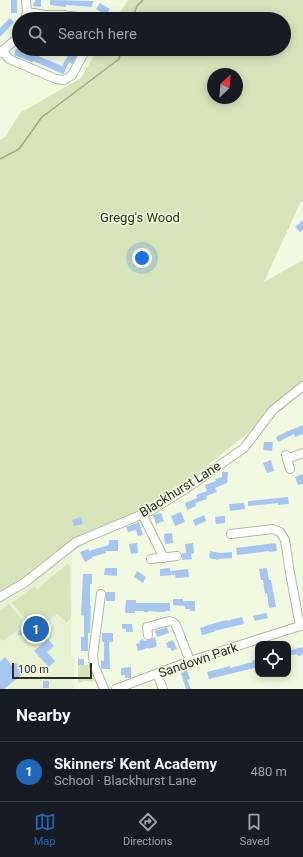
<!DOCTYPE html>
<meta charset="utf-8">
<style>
body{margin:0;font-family:Roboto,sans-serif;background:#20242c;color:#f1f3f6}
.controls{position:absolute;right:12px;bottom:12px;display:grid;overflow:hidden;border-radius:8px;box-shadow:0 2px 10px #0003}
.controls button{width:36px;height:36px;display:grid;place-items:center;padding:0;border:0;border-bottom:1px solid #363941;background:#171b24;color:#f1f3f6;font:20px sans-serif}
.compass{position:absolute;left:207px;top:68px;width:36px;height:36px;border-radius:50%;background:#171b24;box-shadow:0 2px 10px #0003;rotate:26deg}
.scale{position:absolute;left:12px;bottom:10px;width:80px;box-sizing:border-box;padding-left:4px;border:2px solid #2c2f26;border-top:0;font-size:11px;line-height:14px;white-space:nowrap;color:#2c2f26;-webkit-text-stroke:3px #f1f9e1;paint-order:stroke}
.you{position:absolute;left:142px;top:258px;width:14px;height:14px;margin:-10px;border:3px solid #fff;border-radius:50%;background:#1a73e8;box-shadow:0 0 0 6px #1a73e833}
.badge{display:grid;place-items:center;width:26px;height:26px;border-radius:50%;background:#2168b8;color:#fff;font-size:13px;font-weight:700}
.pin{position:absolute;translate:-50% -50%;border:2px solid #fff;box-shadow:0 1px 4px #0006}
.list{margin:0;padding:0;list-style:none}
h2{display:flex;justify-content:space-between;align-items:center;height:52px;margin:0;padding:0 16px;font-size:17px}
h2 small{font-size:13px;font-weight:400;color:#9ea1a6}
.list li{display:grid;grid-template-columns:26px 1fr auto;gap:12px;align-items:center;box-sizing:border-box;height:60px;padding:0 16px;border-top:1px solid #363941}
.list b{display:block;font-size:15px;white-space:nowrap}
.list p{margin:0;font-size:13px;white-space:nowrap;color:#9ea1a6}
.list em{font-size:13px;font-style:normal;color:#9ea1a6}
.icon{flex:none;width:22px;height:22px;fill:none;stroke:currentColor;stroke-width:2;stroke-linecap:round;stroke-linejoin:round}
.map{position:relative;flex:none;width:303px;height:689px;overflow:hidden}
.search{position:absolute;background:#171b24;box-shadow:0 2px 10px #0003;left:12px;right:12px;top:12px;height:44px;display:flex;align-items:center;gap:10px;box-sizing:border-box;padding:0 14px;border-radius:22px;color:#9ea1a6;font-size:15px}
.sheet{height:112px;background:#171b24}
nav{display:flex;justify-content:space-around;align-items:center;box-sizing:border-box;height:56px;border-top:1px solid #363941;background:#171b24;font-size:11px;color:#9ea1a6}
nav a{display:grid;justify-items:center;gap:2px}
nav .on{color:#2168b8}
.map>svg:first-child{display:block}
</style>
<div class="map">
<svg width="303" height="689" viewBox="0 0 303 689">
<rect width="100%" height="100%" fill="#f1f9e1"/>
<!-- built -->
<path fill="#e7f2d2" d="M 72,552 L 71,655 L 75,656 L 74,689 L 0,689 L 0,604 L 35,581 Z"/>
<!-- green -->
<g fill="#d7e4ba" fill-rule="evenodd">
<path d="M 128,0 L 303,0 L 303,200 L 300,203 L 264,282 L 303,260 L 303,388 L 197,474 L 72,552 L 35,581 L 0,603 L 0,140 L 6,136 L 20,113 L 81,78 L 98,49 L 284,49 L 284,19 L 116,19 ZM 213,74 L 237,74 L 237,98 L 213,98 Z"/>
<path d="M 67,564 L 70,566 L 71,617 L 67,623 L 57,614 L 36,632 L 12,603 L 34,586 L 38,590 L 41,586 Z"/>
<path d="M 9,604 L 25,624 L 3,641 L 0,637 L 0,611 Z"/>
<path d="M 78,665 L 91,665 L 97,682 L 85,681 L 78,683 Z"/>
</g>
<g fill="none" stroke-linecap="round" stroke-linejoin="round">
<!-- stream -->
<g stroke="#9dac7b" stroke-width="1.5">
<path d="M 132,19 L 137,6 L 143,0"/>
<path d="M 0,159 L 19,149 L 42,117 L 119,59 L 122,49"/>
</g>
</g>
<!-- building -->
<g fill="#a4c6f0">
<rect x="11" y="0" width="6" height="13"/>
<path d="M 35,0 L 41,0 L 41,7 L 33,6 L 34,2 L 35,2 Z"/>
<path d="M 50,0 L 93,1 L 92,7 L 66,5 L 66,7 L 50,5 Z"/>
<path d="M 100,3 L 110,9 L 106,15 L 96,9 Z"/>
<path d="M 10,18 L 14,22 L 0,37 L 0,28 Z"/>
<path d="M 16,49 L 28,49 L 28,50 L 31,51 L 33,56 L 38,56 L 62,66 L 72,49 L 80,49 L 72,64 L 69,62 L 64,73 L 63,74 L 33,61 L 32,62 L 14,55 Z"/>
<path d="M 303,220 L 303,230 L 300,232 L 295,227 Z"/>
<path d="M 303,425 L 303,434 L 295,437 L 294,434 L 278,442 L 276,437 L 286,432 Z"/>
<path d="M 264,442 L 273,442 L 272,451 L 263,450 Z"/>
<path d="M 271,460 L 274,471 L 267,473 L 263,463 Z"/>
<path d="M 222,472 L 228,472 L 227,483 L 215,488 L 217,492 L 206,496 L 207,499 L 195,503 L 196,506 L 187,510 L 185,503 L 197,498 L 196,495 L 207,491 L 205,485 L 216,481 L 215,479 L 222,477 Z"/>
<path d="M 303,474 L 303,484 L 298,485 L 295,477 Z"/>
<path d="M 288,497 L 289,504 L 278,505 L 278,503 L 248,506 L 248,501 Z"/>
<path d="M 244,503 L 245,509 L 230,511 L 229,504 Z"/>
<path d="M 181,512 L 185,522 L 175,526 L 171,516 Z"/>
<path d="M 161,513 L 164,521 L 156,524 L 153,515 Z"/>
<path d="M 204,515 L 206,521 L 195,526 L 193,520 Z"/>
<path d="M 225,516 L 225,523 L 216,524 L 215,517 Z"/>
<path d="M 81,517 L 83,524 L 74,526 L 72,520 Z"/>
<path d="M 139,522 L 143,535 L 138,536 L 136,530 L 128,532 L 126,527 Z"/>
<path d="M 172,533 L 173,543 L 165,544 L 164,534 Z"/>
<path d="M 109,540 L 118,540 L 118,551 L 105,551 L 106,553 L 92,557 L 92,558 L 85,562 L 80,552 L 88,549 L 89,551 L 109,545 Z"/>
<path d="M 137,543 L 138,553 L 131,554 L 129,544 Z"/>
<path d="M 193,543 L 194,553 L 191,554 L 192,559 L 182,560 L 182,553 L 186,553 L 185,544 Z"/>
<path d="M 276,543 L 277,551 L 269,552 L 269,551 L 237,555 L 236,548 Z"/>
<path d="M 210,551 L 220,553 L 232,552 L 232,558 L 218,559 L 218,560 L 209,558 Z"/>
<path d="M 105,568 L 117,568 L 117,576 L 104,575 Z"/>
<path d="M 170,568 L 170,571 L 188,569 L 189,577 L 176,578 L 175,575 L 160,576 L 160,569 Z"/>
<path d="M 267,568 L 269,580 L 271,580 L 276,607 L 269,608 L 267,593 L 265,594 L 263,580 L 261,580 L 259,569 Z"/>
<path d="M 137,571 L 146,577 L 143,583 L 134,577 Z"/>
<path d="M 83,574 L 92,574 L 92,584 L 90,584 L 90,605 L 91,605 L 90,632 L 90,633 L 88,633 L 88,651 L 81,651 L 81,637 L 84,637 L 84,616 L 81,615 Z"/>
<rect x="106" y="592" width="9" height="9"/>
<path d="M 173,599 L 183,599 L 183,601 L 195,601 L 195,611 L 190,611 L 190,609 L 185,609 L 185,606 L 173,605 Z"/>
<path d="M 126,600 L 136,600 L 136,603 L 170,603 L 170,611 L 165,611 L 165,612 L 148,611 L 148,612 L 144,612 L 144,611 L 135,611 L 135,613 L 125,613 Z"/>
<path d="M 266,613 L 268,618 L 255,621 L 253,616 Z"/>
<path d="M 242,617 L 244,624 L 214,631 L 214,632 L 202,635 L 200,628 L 215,623 L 227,620 L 227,621 Z"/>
<path d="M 122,624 L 132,624 L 133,632 L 126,632 L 126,629 L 122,629 Z"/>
<path d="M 25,627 L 30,631 L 29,636 L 18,635 L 19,630 Z"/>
<path d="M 167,627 L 169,633 L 157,637 L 155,631 Z"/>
<path d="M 102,633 L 113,633 L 113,642 L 109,642 L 110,669 L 102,669 L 101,667 L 101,660 L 104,661 L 104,642 L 102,642 Z"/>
<path d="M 155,637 L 157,646 L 149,649 L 148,648 L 138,651 L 136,644 L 140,643 L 139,641 L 143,639 L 144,641 L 149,640 Z"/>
<path d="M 48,639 L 54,646 L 47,652 L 55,661 L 49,667 L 34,651 Z"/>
<path d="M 173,640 L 177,649 L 172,651 L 170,648 L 168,648 L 166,643 Z"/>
<path d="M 303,647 L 303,655 L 298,656 L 297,654 L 288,656 L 288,651 Z"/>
<path d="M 5,657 L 12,666 L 16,663 L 25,672 L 4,689 L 0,689 L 0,662 Z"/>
<rect x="78" y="659" width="6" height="6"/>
<path d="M 258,659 L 258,667 L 209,679 L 207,672 L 230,666 L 230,668 L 253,662 L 252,661 Z"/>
<path d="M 131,667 L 131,678 L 125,678 L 125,675 L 121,675 L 121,668 Z"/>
<path d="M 187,670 L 190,679 L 187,680 L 191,689 L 186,689 L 181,673 Z"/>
<rect x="43" y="681" width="6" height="7"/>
</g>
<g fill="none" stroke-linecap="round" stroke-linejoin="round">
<!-- minor casing -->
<g stroke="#b1b9a2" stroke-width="10">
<g id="minor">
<path d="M 27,12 L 45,15 L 64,15"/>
<path d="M 70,16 L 93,19"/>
<path d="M 25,19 L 27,12 L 26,0"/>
<path d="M 3,51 L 9,59 L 56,79 L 64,80 L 72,75 L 86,49"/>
<path d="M 36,51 L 37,49"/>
<path d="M 0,53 L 15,40 L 19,34"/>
<path d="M 286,455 L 290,469"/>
<path d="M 287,459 L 303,453"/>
<path d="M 142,514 L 164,558"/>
<path d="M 231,534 L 273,529 L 280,532 L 285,540 L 290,573 L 300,626"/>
<path d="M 151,559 L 177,556"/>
<path d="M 101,594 L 93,655 L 94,665 L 104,689"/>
<path d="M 0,597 L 24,583 L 76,542 L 150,511 L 187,488 L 244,448 L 273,410 L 303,386"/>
<path d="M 148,635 L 147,627 L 169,621 L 173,622 L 176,625 L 190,661"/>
<path d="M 157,674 L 163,689"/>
<path d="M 116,689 L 190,661 L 303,625"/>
</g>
</g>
<!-- minor -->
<use href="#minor" stroke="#fff" stroke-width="8"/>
</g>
<g text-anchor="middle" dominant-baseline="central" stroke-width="3" stroke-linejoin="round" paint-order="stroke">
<!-- park labels -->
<g font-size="13" fill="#29320c" stroke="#f1f9e1">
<text x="140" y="217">Gregg's Wood</text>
</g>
<!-- street labels -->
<g font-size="13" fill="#2c2f26" stroke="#f1f9e1">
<text transform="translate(180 489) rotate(-32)">Blackhurst Lane</text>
<text transform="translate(198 660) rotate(-19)">Sandown Park</text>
</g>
</g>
</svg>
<div class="controls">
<button><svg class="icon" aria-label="locate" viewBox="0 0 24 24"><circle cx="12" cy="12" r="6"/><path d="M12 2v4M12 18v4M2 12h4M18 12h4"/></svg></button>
</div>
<svg class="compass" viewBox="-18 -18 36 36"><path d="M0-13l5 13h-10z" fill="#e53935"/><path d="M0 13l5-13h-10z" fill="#9ea1a6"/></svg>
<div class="scale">100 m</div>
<div class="you"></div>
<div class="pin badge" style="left:36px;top:629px">1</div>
<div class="search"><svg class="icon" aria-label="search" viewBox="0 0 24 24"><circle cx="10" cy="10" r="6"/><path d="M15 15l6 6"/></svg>Search here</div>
</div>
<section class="sheet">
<h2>Nearby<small></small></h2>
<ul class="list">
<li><span class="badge">1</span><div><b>Skinners' Kent Academy</b><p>School · Blackhurst Lane</p></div><em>480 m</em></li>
</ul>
</section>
<nav>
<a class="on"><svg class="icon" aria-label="map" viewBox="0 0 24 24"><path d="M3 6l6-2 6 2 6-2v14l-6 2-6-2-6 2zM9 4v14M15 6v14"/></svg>Map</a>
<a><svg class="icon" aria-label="directions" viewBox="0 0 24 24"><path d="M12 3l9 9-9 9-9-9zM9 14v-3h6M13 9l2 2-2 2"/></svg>Directions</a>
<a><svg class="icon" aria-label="saved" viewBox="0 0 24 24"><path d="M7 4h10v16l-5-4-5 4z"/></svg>Saved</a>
</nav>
